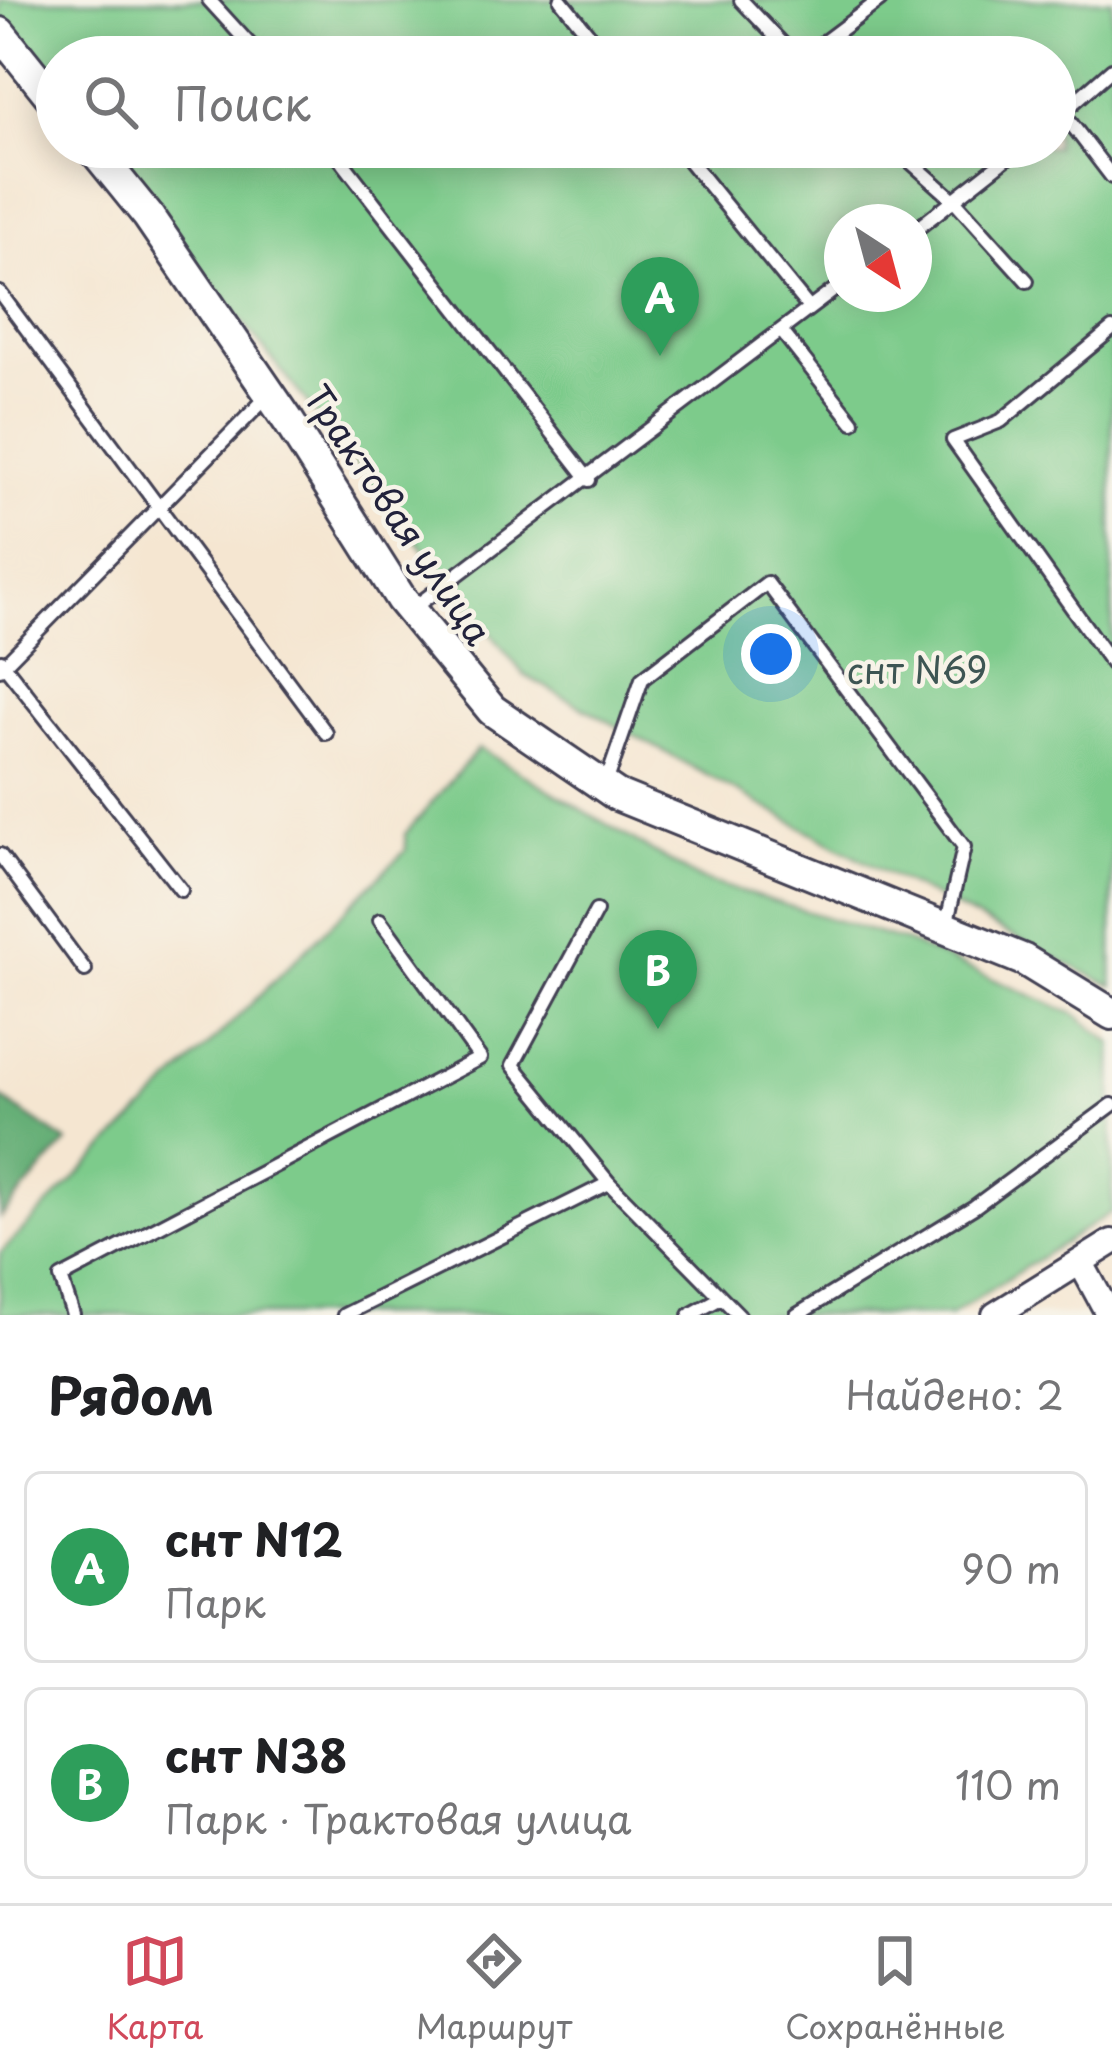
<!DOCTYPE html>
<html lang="ru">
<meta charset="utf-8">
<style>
body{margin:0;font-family:"Playpen Sans",sans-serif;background:#f2f2f2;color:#202124}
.compass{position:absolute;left:824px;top:204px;width:108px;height:108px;border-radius:50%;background:#fff;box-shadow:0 6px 30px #0003;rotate:144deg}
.you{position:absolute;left:771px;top:654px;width:42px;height:42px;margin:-30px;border:9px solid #fff;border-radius:50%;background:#1a73e8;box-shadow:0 0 0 18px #1a73e833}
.badge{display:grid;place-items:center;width:78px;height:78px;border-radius:50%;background:#d1495b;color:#fff;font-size:39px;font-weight:700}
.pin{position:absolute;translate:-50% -99px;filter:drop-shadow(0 3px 6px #0008)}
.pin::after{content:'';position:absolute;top:63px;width:42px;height:36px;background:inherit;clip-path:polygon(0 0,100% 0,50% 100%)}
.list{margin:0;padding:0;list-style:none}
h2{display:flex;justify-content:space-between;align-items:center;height:156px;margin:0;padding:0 48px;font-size:51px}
h2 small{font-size:39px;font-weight:400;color:#757577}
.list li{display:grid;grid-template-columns:78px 1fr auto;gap:36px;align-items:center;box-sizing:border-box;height:192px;margin:0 24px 24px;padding:0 24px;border:3px solid #e0e0e0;border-radius:18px}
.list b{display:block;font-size:45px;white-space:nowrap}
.list p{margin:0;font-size:39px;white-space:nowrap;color:#757577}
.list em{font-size:39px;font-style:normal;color:#757577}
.icon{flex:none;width:66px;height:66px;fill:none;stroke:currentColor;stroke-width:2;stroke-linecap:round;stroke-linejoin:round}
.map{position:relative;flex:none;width:1112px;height:1315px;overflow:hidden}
.search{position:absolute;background:#fff;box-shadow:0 6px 30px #0003;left:36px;right:36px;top:36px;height:132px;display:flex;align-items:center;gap:30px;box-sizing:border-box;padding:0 42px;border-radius:66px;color:#757577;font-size:45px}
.sheet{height:588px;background:#fff}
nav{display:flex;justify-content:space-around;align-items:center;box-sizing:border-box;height:168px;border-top:3px solid #e0e0e0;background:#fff;font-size:33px;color:#757577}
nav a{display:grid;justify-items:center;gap:6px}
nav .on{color:#d1495b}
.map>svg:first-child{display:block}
</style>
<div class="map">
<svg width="1112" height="1315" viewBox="0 0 1112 1315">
<rect width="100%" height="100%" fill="#f7f3e8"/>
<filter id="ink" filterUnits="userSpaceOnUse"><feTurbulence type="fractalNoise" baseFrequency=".00833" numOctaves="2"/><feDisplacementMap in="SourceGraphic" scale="24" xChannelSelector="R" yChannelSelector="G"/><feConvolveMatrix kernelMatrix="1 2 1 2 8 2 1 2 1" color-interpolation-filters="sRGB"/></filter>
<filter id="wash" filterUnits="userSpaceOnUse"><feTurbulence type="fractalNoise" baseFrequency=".004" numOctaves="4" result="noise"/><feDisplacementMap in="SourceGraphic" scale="48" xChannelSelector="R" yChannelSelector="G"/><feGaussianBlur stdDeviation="2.7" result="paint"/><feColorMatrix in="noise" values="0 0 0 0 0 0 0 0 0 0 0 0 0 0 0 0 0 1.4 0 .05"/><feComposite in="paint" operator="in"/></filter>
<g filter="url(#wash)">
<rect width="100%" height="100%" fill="#f5e6d1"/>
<!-- green -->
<g fill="#7dcb8b" stroke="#507663" stroke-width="3" fill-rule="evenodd">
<path d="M 0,0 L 1112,0 L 1112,986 L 884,872 L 524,675 L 103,147 L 1055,147 L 1055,57 L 57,57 L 57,90 L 0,18 ZM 842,222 L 914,222 L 914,294 L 842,294 Z"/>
<path d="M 479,748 L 697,878 L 907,942 L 1077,1015 L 1112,1043 L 1112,1212 L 951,1315 L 0,1315 L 0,1253 L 406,850 L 405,834 Z"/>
</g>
<!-- forest -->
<path fill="#66af77" stroke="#446859" stroke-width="3" d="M 0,1097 L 67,1142 L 0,1218 Z"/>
</g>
<g filter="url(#ink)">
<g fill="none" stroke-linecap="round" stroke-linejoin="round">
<!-- service casing -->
<g stroke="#423f52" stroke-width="18">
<g id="service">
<path d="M 209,0 L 261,57"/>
<path d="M 561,0 L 607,57"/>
<path d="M 741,0 L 795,57"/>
<path d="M 804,57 L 880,0"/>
<path d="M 1063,113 L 1112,177"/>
<path d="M 1055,119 L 1112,69"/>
<path d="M 331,147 L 589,480"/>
<path d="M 678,147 L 809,308"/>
<path d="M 894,147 L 955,201 L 1027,281"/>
<path d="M 914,231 L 1021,147"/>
<path d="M 0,293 L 326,733"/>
<path d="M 1112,329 L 1001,421 L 953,440 L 1112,664"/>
<path d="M 783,333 L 853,422"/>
<path d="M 412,609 L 842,284"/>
<path d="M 1,661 L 181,890"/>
<path d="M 0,669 L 268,396"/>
<path d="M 605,786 L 642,679 L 767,583 L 964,847 L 946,926"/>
<path d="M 0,855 L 85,970"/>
<path d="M 596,911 L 513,1065 L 609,1183 L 739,1315"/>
<path d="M 73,1315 L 61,1278 L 480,1058 L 380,920"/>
<path d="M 344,1315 L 609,1183"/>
<path d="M 690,1315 L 719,1299"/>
<path d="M 797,1315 L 974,1207 L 1112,1105"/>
</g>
</g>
<!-- minor casing -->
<g stroke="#423f52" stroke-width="30">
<g id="minor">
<path d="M 1081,1263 L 1109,1315"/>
<path d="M 995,1315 L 1112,1242"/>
</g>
</g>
<!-- tertiary casing -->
<g stroke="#423f52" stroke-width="36">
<g id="tertiary">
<path d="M 0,33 L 57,104"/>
<path d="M 92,147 L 148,216 L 289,422 L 401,599 L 492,710 L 617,795 L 1024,960 L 1112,1014"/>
</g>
</g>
<!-- service -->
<use href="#service" stroke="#fff" stroke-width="12"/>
<!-- minor -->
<use href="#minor" stroke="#fff" stroke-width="24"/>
<!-- tertiary -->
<use href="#tertiary" stroke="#fff" stroke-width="30"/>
</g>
</g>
<g text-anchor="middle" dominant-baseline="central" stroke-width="9" stroke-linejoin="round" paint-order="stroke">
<!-- street labels -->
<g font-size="36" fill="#22223b" stroke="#f7f3e8">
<text transform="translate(399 514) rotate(56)">Трактовая улица</text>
</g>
<!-- park labels -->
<g font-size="36" fill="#3d5553" stroke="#f7f3e8">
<text x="917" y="669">снт N69</text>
</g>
</g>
</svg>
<svg class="compass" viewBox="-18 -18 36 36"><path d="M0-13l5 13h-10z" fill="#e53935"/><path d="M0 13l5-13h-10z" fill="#757577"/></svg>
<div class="you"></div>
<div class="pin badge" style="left:660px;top:356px;background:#2e9e5b">A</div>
<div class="pin badge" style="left:658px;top:1029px;background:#2e9e5b">B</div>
<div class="search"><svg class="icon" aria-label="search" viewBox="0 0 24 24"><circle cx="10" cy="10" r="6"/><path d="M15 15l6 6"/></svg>Поиск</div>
</div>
<section class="sheet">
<h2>Рядом<small>Найдено: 2</small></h2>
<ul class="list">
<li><span class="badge" style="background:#2e9e5b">A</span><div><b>снт N12</b><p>Парк</p></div><em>90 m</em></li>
<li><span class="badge" style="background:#2e9e5b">B</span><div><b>снт N38</b><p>Парк · Трактовая улица</p></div><em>110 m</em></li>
</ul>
</section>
<nav>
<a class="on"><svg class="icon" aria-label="map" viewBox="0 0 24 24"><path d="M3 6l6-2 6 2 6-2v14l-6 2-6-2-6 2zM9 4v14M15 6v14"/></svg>Карта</a>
<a><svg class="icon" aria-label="directions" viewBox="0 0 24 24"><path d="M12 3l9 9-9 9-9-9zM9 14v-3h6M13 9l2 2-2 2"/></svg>Маршрут</a>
<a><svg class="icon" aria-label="saved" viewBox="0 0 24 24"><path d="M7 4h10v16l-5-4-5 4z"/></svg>Сохранённые</a>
</nav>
